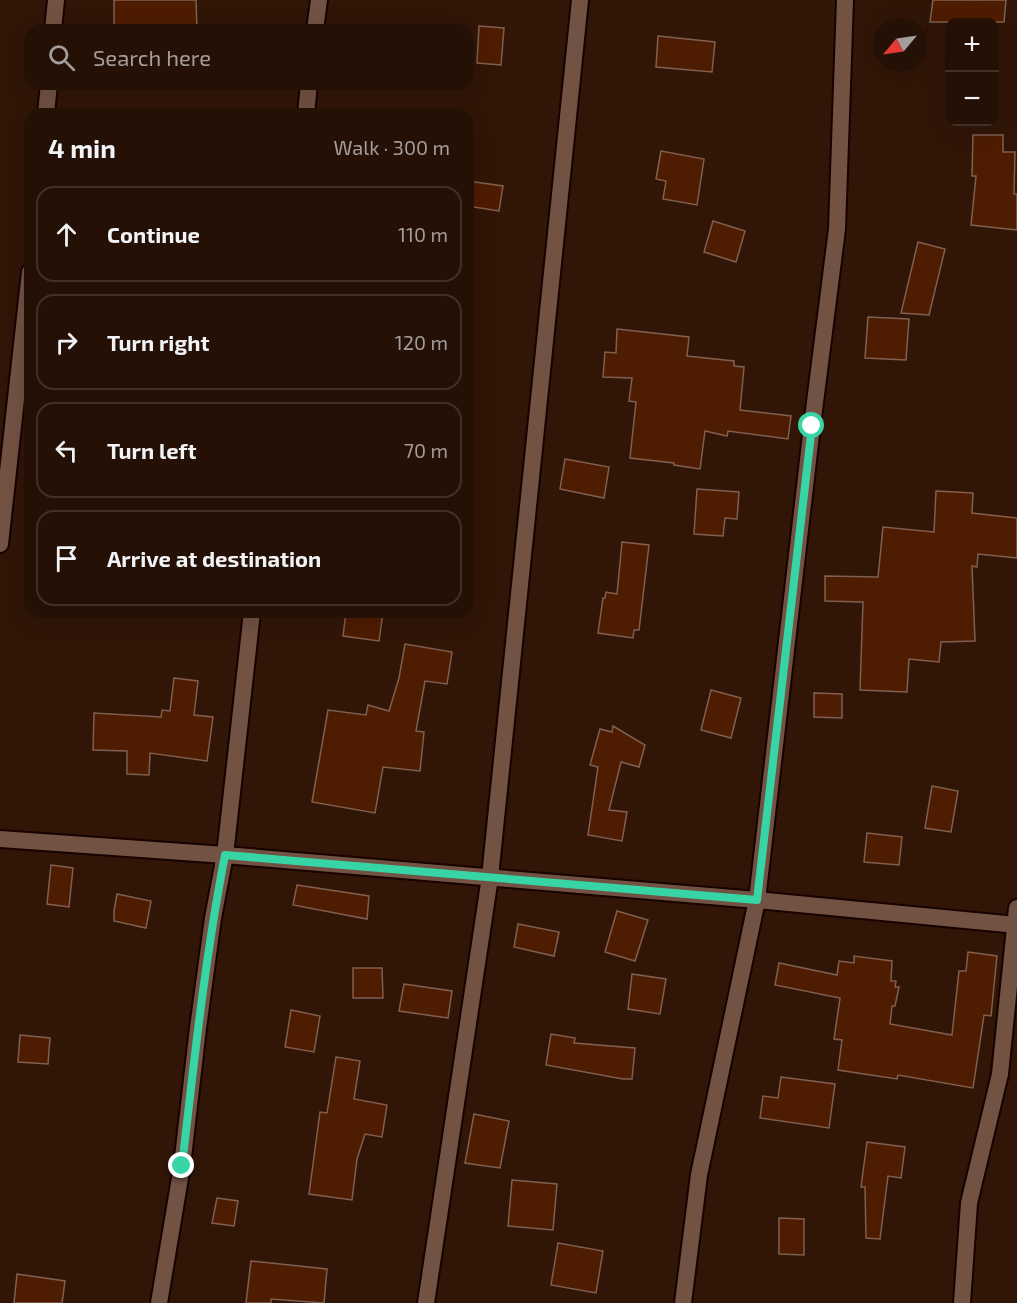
<!DOCTYPE html>
<meta charset="utf-8">
<style>
body{margin:0;font-family:"Exo 2",sans-serif;background:#2d1910;color:#f1f3f6}
.controls{position:absolute;right:18px;top:18px;display:grid;overflow:hidden;border-radius:12px;box-shadow:0 6px 24px #0002}
.controls button{width:54px;height:54px;display:grid;place-items:center;padding:0;border:0;border-bottom:2px solid #423028;background:#251006;color:#f1f3f6;font:30px sans-serif}
.compass{position:absolute;left:873px;top:18px;width:54px;height:54px;border-radius:50%;background:#251006;box-shadow:0 6px 24px #0002;rotate:241deg}
.stop{position:absolute;width:18px;height:18px;margin:-14px;border:4px solid #37d4a6;border-radius:50%;background:#fff}
.stop.end{background:#37d4a6;border-color:#fff;box-shadow:0 2px 6px #0008}
.list{margin:0;padding:0;list-style:none}
h2{display:flex;justify-content:space-between;align-items:center;height:78px;margin:0;padding:0 24px;font-size:26px}
h2 small{font-size:20px;font-weight:400;color:#a39d9b}
.list li{display:grid;grid-template-columns:39px 1fr auto;gap:18px;align-items:center;box-sizing:border-box;height:96px;margin:0 12px 12px;padding:0 12px;border:2px solid #423028;border-radius:18px}
.list b{display:block;font-size:22px;white-space:nowrap}
.list em{font-size:20px;font-style:normal;color:#a39d9b}
.icon{flex:none;width:33px;height:33px;fill:none;stroke:currentColor;stroke-width:2;stroke-linecap:round;stroke-linejoin:round}
.map{position:relative;flex:none;width:1017px;height:1303px;overflow:hidden}
.search{position:absolute;background:#251006;box-shadow:0 6px 24px #0002;left:24px;top:24px;width:450px;height:66px;display:flex;align-items:center;gap:15px;box-sizing:border-box;padding:0 21px;border-radius:18px;color:#a39d9b;font-size:22px}
.panel{position:absolute;background:#251006;box-shadow:0 6px 24px #0002;left:24px;top:108px;width:450px;height:510px;border-radius:18px}
.map>svg:first-child{display:block}
</style>
<div class="map">
<svg width="1017" height="1303" viewBox="0 0 1017 1303">
<rect width="100%" height="100%" fill="#311608"/>
<!-- building -->
<g fill="#4e1c00" stroke="#805f50" stroke-width="1.5">
<path d="M 114,0 L 196,0 L 197,30 L 114,30 Z"/>
<path d="M 933,0 L 1006,0 L 1004,22 L 930,22 Z"/>
<path d="M 479,26 L 504,28 L 501,65 L 477,63 Z"/>
<path d="M 658,36 L 715,42 L 712,72 L 656,67 Z"/>
<path d="M 973,135 L 1003,135 L 1003,152 L 1015,152 L 1014,194 L 1017,194 L 1017,230 L 971,225 L 976,176 L 972,176 Z"/>
<path d="M 661,151 L 704,159 L 697,205 L 663,199 L 666,181 L 656,179 Z"/>
<path d="M 468,181 L 503,186 L 499,211 L 468,206 Z"/>
<path d="M 713,221 L 745,231 L 736,262 L 704,252 Z"/>
<path d="M 918,242 L 945,249 L 929,315 L 901,313 Z"/>
<path d="M 868,317 L 909,319 L 906,360 L 865,358 Z"/>
<path d="M 617,329 L 689,337 L 687,356 L 734,361 L 734,366 L 744,367 L 740,410 L 791,416 L 788,439 L 728,431 L 727,436 L 705,431 L 700,469 L 674,465 L 674,463 L 630,458 L 636,402 L 629,401 L 632,378 L 603,377 L 605,352 L 616,353 Z"/>
<path d="M 565,459 L 609,467 L 604,498 L 560,489 Z"/>
<path d="M 697,489 L 739,492 L 737,519 L 725,518 L 723,536 L 694,534 Z"/>
<path d="M 936,491 L 973,493 L 972,513 L 1017,518 L 1017,558 L 978,554 L 977,567 L 972,566 L 975,641 L 941,642 L 939,662 L 909,659 L 907,692 L 860,690 L 863,602 L 825,601 L 825,576 L 878,577 L 883,527 L 934,532 Z"/>
<path d="M 622,542 L 649,545 L 639,630 L 634,630 L 633,638 L 598,633 L 603,598 L 605,598 L 606,592 L 617,594 Z"/>
<path d="M 346,612 L 383,612 L 379,641 L 343,636 Z"/>
<path d="M 405,644 L 452,652 L 447,684 L 425,681 L 416,731 L 424,732 L 420,771 L 383,767 L 375,813 L 312,802 L 328,710 L 366,715 L 368,705 L 389,711 L 399,678 Z"/>
<path d="M 174,678 L 198,681 L 194,715 L 213,717 L 207,761 L 150,753 L 149,775 L 127,774 L 127,751 L 93,750 L 94,713 L 161,717 L 162,710 L 170,711 Z"/>
<path d="M 711,690 L 741,698 L 731,738 L 701,730 Z"/>
<path d="M 814,693 L 842,694 L 842,718 L 814,717 Z"/>
<path d="M 613,726 L 645,745 L 639,767 L 621,762 L 609,810 L 627,812 L 622,841 L 588,835 L 598,767 L 590,765 L 600,729 L 612,732 Z"/>
<path d="M 932,786 L 958,791 L 951,832 L 925,828 Z"/>
<path d="M 867,833 L 902,837 L 899,865 L 864,862 Z"/>
<path d="M 51,865 L 73,868 L 69,907 L 47,904 Z"/>
<path d="M 297,885 L 369,896 L 367,919 L 293,905 Z"/>
<path d="M 117,894 L 151,901 L 146,928 L 114,921 L 114,911 Z"/>
<path d="M 617,911 L 648,920 L 635,961 L 605,952 Z"/>
<path d="M 518,924 L 559,932 L 554,956 L 514,947 Z"/>
<path d="M 968,952 L 997,956 L 991,1016 L 984,1015 L 973,1088 L 898,1075 L 897,1079 L 838,1070 L 842,1040 L 834,1039 L 840,998 L 775,985 L 779,963 L 837,975 L 839,961 L 854,963 L 854,956 L 892,961 L 891,981 L 896,981 L 895,987 L 899,987 L 895,1006 L 892,1006 L 890,1024 L 952,1035 L 959,971 L 966,971 Z"/>
<path d="M 353,968 L 382,968 L 383,998 L 353,998 Z"/>
<path d="M 632,974 L 666,979 L 660,1014 L 628,1009 Z"/>
<path d="M 404,984 L 452,991 L 448,1018 L 399,1011 Z"/>
<path d="M 291,1010 L 320,1016 L 314,1052 L 285,1047 Z"/>
<path d="M 551,1034 L 575,1038 L 574,1043 L 635,1048 L 632,1079 L 623,1079 L 546,1065 Z"/>
<path d="M 20,1035 L 50,1038 L 48,1064 L 18,1062 Z"/>
<path d="M 336,1057 L 360,1061 L 354,1099 L 387,1105 L 382,1137 L 365,1134 L 357,1159 L 352,1200 L 309,1194 L 320,1112 L 327,1113 Z"/>
<path d="M 781,1077 L 835,1084 L 829,1128 L 760,1118 L 763,1096 L 778,1098 Z"/>
<path d="M 474,1114 L 509,1121 L 500,1168 L 465,1163 Z"/>
<path d="M 867,1142 L 905,1147 L 901,1178 L 888,1176 L 880,1239 L 866,1238 L 865,1187 L 861,1187 Z"/>
<path d="M 512,1180 L 557,1184 L 553,1230 L 508,1226 Z"/>
<path d="M 217,1198 L 238,1201 L 234,1226 L 212,1223 Z"/>
<path d="M 779,1218 L 804,1219 L 804,1255 L 779,1254 Z"/>
<path d="M 558,1243 L 603,1251 L 596,1293 L 551,1285 Z"/>
<path d="M 251,1261 L 327,1269 L 324,1303 L 271,1299 L 271,1303 L 246,1303 Z"/>
<path d="M 17,1274 L 65,1281 L 62,1303 L 14,1303 Z"/>
</g>
<g fill="none" stroke-linecap="round" stroke-linejoin="round">
<!-- minor casing -->
<g stroke="#170200" stroke-width="20">
<g id="minor">
<path d="M 53,30 L 56,0"/>
<path d="M 315,30 L 319,0"/>
<path d="M 46,114 L 49,84"/>
<path d="M 306,114 L 309,84"/>
<path d="M 0,544 L 30,272"/>
<path d="M 0,839 L 225,855 L 757,900 L 1017,925"/>
<path d="M 159,1303 L 182,1166 L 198,1028 L 213,918 L 225,855 L 252,612"/>
<path d="M 426,1303 L 490,877 L 580,0"/>
<path d="M 683,1303 L 699,1175 L 757,900 L 812,426 L 837,229 L 845,0"/>
<path d="M 962,1303 L 969,1203 L 1000,1074 L 1017,908"/>
</g>
</g>
<!-- minor -->
<use href="#minor" stroke="#725243" stroke-width="16"/>
</g>
<g fill="none" stroke-linecap="round" stroke-linejoin="round">
<!-- route -->
<path stroke="#37d4a6" stroke-width="8" d="M 182,1166 C 194,1062 205,958 225,855 L 757,900 L 812,426"/>
</g>
</svg>
<div class="controls">
<button>+</button>
<button>−</button>
</div>
<svg class="compass" viewBox="-18 -18 36 36"><path d="M0-13l5 13h-10z" fill="#e53935"/><path d="M0 13l5-13h-10z" fill="#a39d9b"/></svg>
<div class="stop" style="left:812px;top:426px"></div>
<div class="stop end" style="left:182px;top:1166px"></div>
<div class="search"><svg class="icon" aria-label="search" viewBox="0 0 24 24"><circle cx="10" cy="10" r="6"/><path d="M15 15l6 6"/></svg>Search here</div>
<section class="panel">
<h2>4 min<small>Walk · 300 m</small></h2>
<ul class="list">
<li><svg class="icon" aria-label="ahead" viewBox="0 0 24 24"><path d="M12 20V5M6 11l6-6 6 6"/></svg><div><b>Continue</b></div><em>110 m</em></li>
<li><svg class="icon" aria-label="right" viewBox="0 0 24 24"><path d="M7 20v-9h11M14 6l5 5-5 5"/></svg><div><b>Turn right</b></div><em>120 m</em></li>
<li><svg class="icon" aria-label="left" viewBox="0 0 24 24"><path d="M17 20v-9H6M10 6l-5 5 5 5"/></svg><div><b>Turn left</b></div><em>70 m</em></li>
<li><svg class="icon" aria-label="arrive" viewBox="0 0 24 24"><path d="M6 21V4h12l-3 4 3 4H6"/></svg><div><b>Arrive at destination</b></div></li>
</ul>
</section>
</div>
